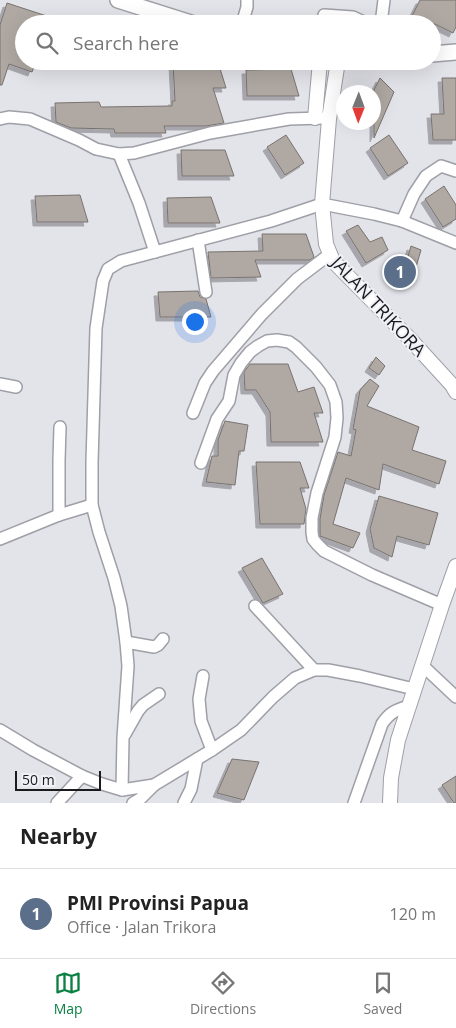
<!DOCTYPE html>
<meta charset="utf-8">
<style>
body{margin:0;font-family:"Open Sans",sans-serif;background:#f6f6f6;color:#222}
.compass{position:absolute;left:336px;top:85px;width:45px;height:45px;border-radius:50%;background:#fff;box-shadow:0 5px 20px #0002;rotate:181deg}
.scale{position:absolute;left:15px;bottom:12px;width:86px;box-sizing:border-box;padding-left:5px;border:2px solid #1b1b1e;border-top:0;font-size:14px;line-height:18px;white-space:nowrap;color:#1b1b1e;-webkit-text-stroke:4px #f0f0f8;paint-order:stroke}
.you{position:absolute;left:194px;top:321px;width:18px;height:18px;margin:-12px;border:4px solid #fff;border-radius:50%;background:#1a73e8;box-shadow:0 0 0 8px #1a73e833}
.badge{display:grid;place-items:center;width:32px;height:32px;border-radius:50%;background:#0b8043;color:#fff;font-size:16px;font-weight:700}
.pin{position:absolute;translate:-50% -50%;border:2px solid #fff;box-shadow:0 1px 5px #0006}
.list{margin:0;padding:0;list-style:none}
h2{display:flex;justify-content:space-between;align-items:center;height:65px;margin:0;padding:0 20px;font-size:21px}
h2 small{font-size:16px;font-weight:400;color:#767676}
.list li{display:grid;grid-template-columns:32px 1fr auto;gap:15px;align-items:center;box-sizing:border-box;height:90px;padding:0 20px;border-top:1px solid #e0e0e0}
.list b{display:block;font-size:19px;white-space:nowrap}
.list p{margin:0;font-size:16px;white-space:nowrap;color:#767676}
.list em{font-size:16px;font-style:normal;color:#767676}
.icon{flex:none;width:28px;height:28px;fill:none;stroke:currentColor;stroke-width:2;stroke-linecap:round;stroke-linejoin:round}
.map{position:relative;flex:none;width:456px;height:803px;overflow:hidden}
.search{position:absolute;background:#fff;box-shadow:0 5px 20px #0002;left:15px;right:15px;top:15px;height:55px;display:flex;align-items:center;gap:12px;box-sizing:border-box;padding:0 18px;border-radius:28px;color:#767676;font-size:19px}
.sheet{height:155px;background:#fff}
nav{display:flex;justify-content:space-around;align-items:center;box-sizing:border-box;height:70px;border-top:1px solid #e0e0e0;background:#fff;font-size:14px;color:#767676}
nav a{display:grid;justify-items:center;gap:2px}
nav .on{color:#0b8043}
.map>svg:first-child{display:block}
</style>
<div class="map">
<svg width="456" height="803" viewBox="0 0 456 803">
<defs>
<filter id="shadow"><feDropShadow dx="-4" dy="4" stdDeviation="0" flood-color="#0004"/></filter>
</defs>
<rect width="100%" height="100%" fill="#e3e3ea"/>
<!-- building -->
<g fill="#afa8a3" stroke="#79736f" filter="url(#shadow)">
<path d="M 420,0 L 456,0 L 456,27 L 453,33 L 435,24 L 408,24 Z"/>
<path d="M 7,3 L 65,22 L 65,24 L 24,24 L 24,61 L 36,61 L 32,72 L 9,64 L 2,85 L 0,85 L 0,25 Z"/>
<path d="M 218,62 L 226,88 L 213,88 L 224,123 L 206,126 L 164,126 L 166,133 L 115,133 L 114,129 L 71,128 L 56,122 L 55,103 L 99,102 L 101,107 L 172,106 L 172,101 L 175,101 L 173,63 Z"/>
<path d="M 291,69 L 299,96 L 247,96 L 246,70 Z"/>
<path d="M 380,78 L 394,92 L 374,138 L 374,90 Z"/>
<path d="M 442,78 L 456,78 L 456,140 L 433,140 L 431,114 L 444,114 Z"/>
<path d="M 286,135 L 304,163 L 285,175 L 267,147 Z"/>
<path d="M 389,135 L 408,163 L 388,176 L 370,148 Z"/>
<path d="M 181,150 L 225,150 L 234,176 L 182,176 Z"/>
<path d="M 444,186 L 456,205 L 456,219 L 443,227 L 425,199 Z"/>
<path d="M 80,195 L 88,222 L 37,222 L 35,196 Z"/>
<path d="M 211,197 L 220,223 L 168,223 L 167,198 Z"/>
<path d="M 358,225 L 370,242 L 382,237 L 388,250 L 366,263 L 346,231 Z"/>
<path d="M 262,234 L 306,234 L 314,257 L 310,260 L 255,260 L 261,277 L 211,278 L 208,252 L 263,251 Z"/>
<path d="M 411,246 L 421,250 L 411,284 L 401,280 Z"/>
<path d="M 198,291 L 200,297 L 206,299 L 211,317 L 160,317 L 158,292 Z"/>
<path d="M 376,357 L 385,366 L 379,375 L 369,368 Z"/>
<path d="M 250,364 L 288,364 L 298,392 L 314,387 L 323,413 L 314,413 L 323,442 L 271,442 L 270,412 L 256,390 L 245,390 L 244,372 Z"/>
<path d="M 370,379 L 379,386 L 367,406 L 419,427 L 412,450 L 446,461 L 439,484 L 383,464 L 379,490 L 346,478 L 333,524 L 360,533 L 353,548 L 320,536 L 320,519 L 324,495 L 338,452 L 351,456 L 356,430 L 353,429 L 360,390 Z"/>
<path d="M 225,421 L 248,425 L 244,451 L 239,451 L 235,485 L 206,482 L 212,456 L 218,456 L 218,440 Z"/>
<path d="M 256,462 L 300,462 L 309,488 L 300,488 L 306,509 L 304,524 L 260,524 Z"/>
<path d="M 379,496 L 438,513 L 429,545 L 397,536 L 392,557 L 374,548 L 370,529 Z"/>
<path d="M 262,558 L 283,594 L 263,603 L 242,568 Z"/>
<path d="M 232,759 L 259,762 L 244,800 L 217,793 Z"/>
<path d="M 456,776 L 456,803 L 454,803 L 442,785 Z"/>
</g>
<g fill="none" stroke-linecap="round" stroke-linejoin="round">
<!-- minor casing -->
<g stroke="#9f9fa7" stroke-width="14">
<g id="minor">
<path d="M 324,15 L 353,17 L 368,24"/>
<path d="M 242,24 L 247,7 L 247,0"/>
<path d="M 381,24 L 384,0"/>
<path d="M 0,119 L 9,117 L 30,119 L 79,140 L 96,149 L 119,154 L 134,153 L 210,133 L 289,119 L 322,118"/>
<path d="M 119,154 L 139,203 L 155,252"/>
<path d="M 402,221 L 414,194 L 426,176 L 441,166 L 456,171"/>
<path d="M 198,240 L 206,292"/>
<path d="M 0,384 L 16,387"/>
<path d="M 193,413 L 205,383 L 213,371 L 262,314 L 297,279 L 330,254"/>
<path d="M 201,463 L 217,419 L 229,401 L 234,375 L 241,363 L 250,352 L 258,346 L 267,341 L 277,340 L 289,342 L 296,347 L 316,367 L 330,385 L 336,402 L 337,418 L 335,437 L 317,493 L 312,518 L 312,532 L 313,539 L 317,544 L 324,551 L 372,575 L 442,605"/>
<path d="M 59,515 L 59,460 L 60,427"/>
<path d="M 0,539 L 59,515 L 92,505"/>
<path d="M 255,606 L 314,670"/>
<path d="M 126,642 L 154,647 L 158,645 L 163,639"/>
<path d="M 422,665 L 456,697"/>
<path d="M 203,676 L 199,699 L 201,721 L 212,750"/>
<path d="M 0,730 L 33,750 L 82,776 L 102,784 L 122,790 L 154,785 L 212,750 L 241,730 L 273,697 L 295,678 L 314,670 L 328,670 L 360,676 L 414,689"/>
<path d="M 125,734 L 138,711 L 143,705 L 159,694"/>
<path d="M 122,790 L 123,738 L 128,666 L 126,642 L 121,606 L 114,578 L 99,532 L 92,505 L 92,462 L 96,328 L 103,281 L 108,269 L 121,261 L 271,221 L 322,204 L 374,214 L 402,221 L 456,243"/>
<path d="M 57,803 L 82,776"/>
<path d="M 133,803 L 140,799 L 154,785"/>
<path d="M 184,803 L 191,789 L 197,759"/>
<path d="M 354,803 L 382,724 C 390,712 396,710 409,706"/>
</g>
</g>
<!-- tertiary casing -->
<g stroke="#9f9fa7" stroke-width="16">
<g id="tertiary">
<path d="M 338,61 L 329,119 L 322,204 L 326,244 L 333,261 L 409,338 L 452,385 L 456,392"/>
<path d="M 315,118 L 320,61"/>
<path d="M 390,803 L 391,778 L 398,740 L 442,605 L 456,566"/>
</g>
</g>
<!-- secondary casing -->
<g stroke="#9f9fa7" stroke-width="18">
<g id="secondary">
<path d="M 118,0 L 194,24"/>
<path d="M 432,54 L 456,52"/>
</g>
</g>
<!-- minor -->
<use href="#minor" stroke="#fff" stroke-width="11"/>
<!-- tertiary -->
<use href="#tertiary" stroke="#fff" stroke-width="14"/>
<!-- secondary -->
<use href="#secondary" stroke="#fff" stroke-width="15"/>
</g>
<g text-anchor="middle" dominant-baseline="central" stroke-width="4" stroke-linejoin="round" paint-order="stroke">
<!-- street labels -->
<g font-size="18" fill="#1b1b1e" stroke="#f0f0f8">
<text transform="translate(379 306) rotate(47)">JALAN TRIKORA</text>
</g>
</g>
</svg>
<svg class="compass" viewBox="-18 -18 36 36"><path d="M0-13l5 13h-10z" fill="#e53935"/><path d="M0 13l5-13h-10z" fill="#767676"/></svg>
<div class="scale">50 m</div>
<div class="you"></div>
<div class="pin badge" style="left:400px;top:272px;background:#5c6f8a">1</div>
<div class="search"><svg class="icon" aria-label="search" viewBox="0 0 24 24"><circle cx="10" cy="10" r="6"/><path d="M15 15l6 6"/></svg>Search here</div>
</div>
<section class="sheet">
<h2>Nearby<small></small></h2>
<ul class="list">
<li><span class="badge" style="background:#5c6f8a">1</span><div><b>PMI Provinsi Papua</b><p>Office · Jalan Trikora</p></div><em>120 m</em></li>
</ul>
</section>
<nav>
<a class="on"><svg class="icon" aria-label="map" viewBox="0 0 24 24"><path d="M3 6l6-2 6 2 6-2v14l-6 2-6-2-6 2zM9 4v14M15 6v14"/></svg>Map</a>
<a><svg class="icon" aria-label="directions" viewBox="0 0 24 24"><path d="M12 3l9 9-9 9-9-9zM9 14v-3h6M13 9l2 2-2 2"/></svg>Directions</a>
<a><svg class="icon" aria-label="saved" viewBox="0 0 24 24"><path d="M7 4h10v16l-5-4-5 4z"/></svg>Saved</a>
</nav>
